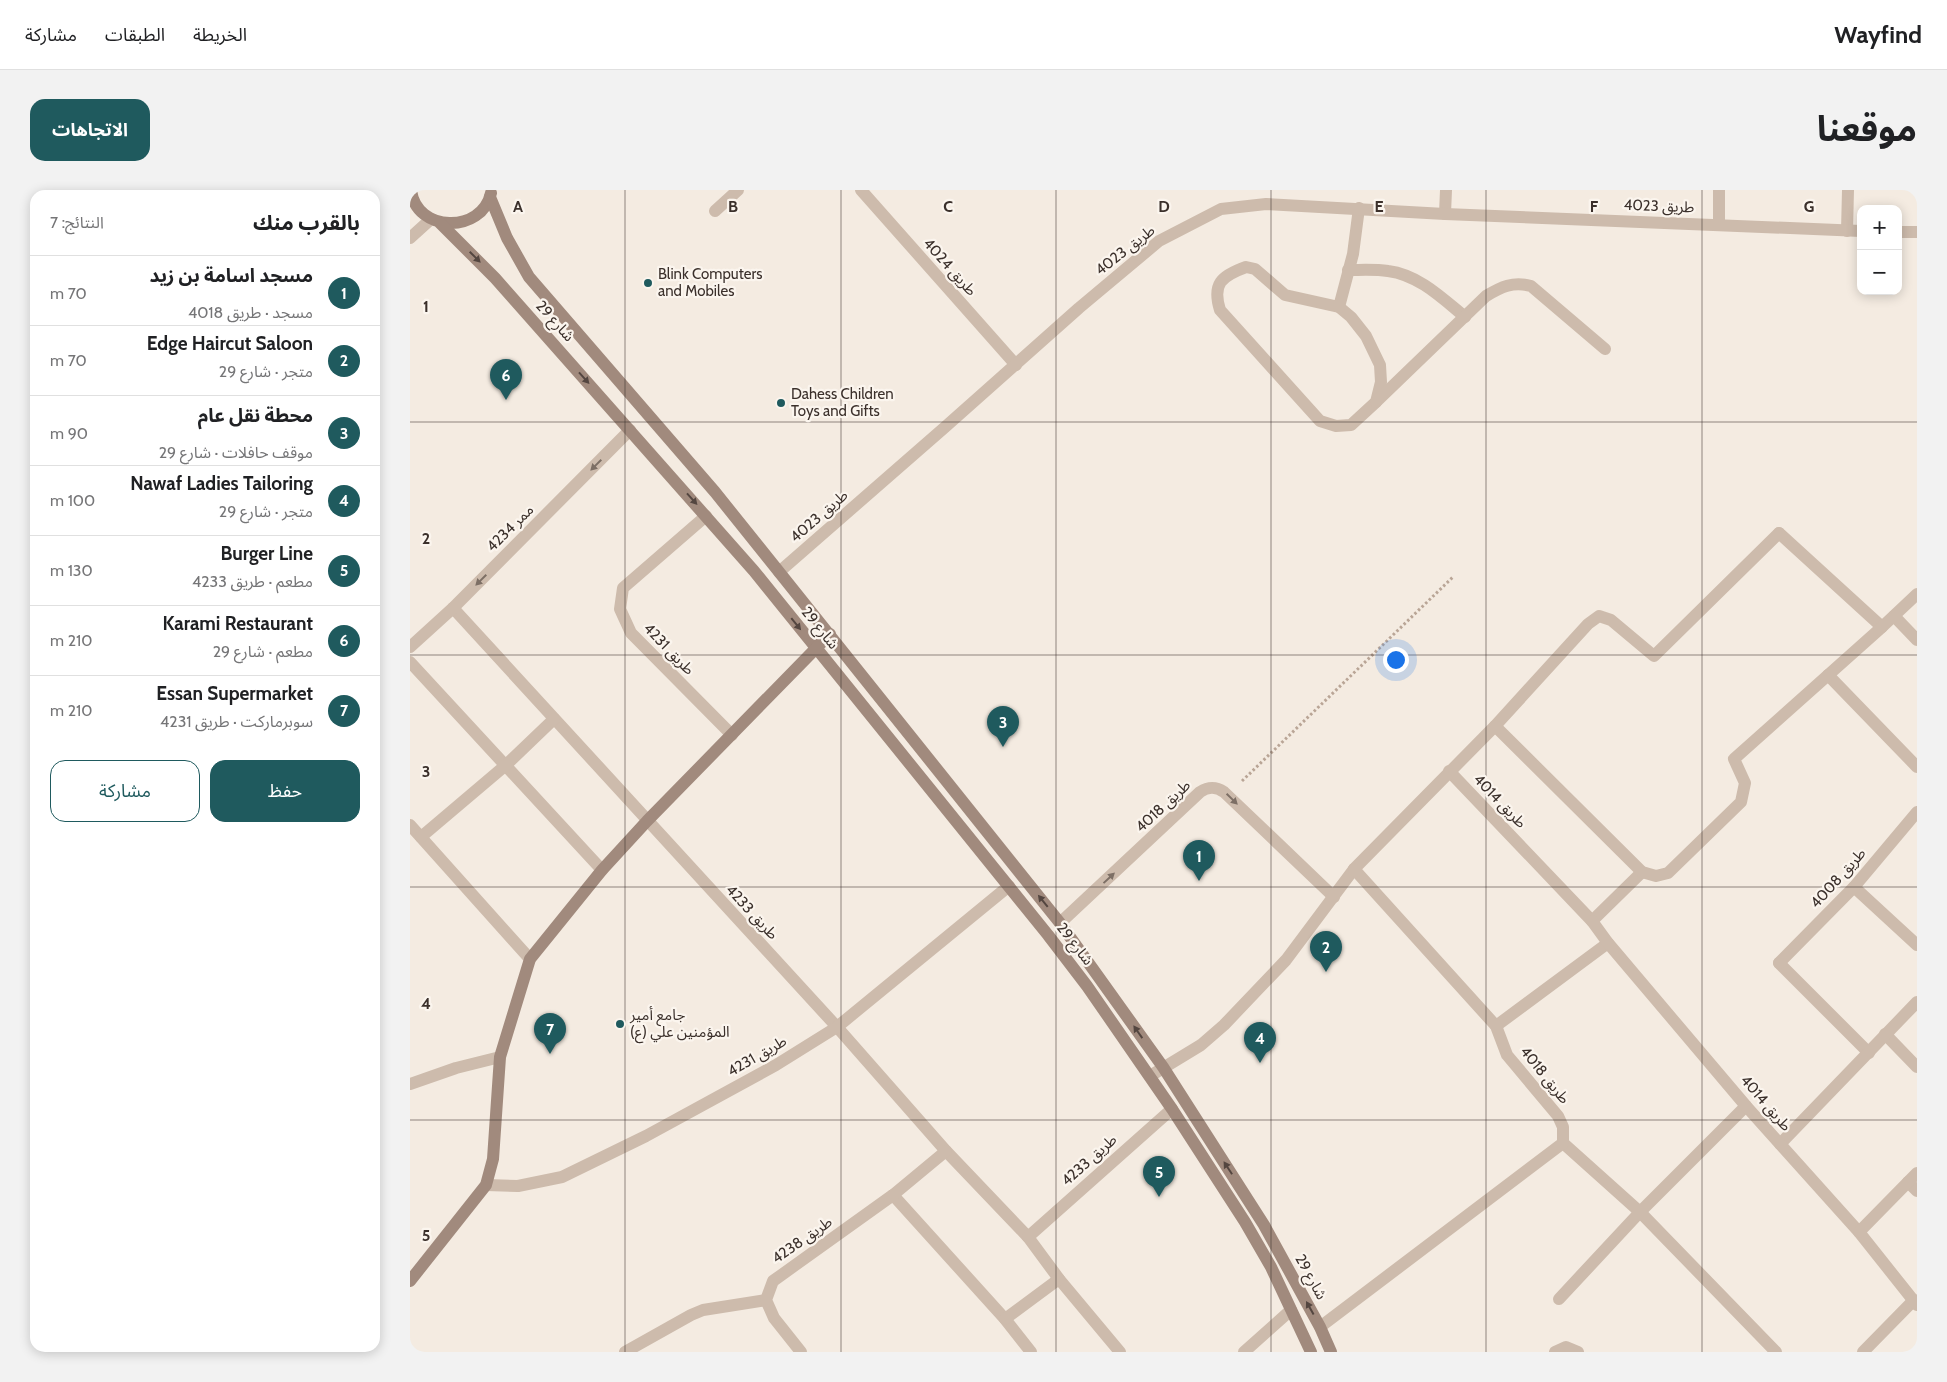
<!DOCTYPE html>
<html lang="ar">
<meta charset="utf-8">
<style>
body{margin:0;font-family:Cabin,"Noto Sans Arabic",sans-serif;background:#f2f2f2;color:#202124;direction:rtl}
.controls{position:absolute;right:15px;top:15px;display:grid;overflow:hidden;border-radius:10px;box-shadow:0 2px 12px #0003}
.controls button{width:45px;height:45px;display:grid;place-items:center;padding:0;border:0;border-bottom:1px solid #e0e0e0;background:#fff;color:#202124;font:25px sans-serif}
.you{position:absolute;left:985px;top:469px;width:18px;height:18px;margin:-12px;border:4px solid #fff;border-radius:50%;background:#1a73e8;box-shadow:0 0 0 8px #1a73e833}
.badge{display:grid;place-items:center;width:32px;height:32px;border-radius:50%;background:#1f5a5e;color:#fff;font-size:16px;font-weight:700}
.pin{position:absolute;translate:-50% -41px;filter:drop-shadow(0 1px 2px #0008)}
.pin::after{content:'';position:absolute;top:26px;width:18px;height:15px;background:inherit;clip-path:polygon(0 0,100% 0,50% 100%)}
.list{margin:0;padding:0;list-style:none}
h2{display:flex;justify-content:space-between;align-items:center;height:65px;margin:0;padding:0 20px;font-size:21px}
h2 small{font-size:16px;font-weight:400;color:#757577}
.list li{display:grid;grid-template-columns:32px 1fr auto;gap:15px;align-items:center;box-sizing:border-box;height:70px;padding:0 20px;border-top:1px solid #e0e0e0}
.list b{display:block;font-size:19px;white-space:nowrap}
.list p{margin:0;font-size:16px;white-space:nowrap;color:#757577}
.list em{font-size:16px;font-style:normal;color:#757577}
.actions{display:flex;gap:10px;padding:15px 20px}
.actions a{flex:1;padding:11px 0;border:1px solid #1f5a5e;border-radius:15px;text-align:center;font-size:18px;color:#1f5a5e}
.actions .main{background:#1f5a5e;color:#fff}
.map{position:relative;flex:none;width:1507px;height:1162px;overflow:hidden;direction:ltr;border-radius:15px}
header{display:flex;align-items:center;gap:30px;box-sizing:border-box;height:70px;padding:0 25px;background:#fff;border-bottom:1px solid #e0e0e0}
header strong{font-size:24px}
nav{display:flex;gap:28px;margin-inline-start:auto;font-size:18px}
.intro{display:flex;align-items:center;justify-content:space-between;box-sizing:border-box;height:120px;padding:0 30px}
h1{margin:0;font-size:35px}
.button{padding:12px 22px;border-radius:15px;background:#1f5a5e;color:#fff;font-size:18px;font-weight:700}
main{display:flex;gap:30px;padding:0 30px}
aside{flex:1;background:#fff;border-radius:15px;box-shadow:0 2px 12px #0003}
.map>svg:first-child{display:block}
</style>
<header>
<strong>Wayfind</strong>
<nav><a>الخريطة</a><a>الطبقات</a><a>مشاركة</a></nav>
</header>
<div class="intro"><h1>موقعنا</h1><a class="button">الاتجاهات</a></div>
<main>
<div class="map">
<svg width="1507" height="1162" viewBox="0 0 1507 1162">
<rect width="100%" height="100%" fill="#f4ebe1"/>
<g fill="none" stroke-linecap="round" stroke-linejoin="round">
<!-- path -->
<path stroke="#b9a596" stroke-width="3" stroke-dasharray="2.5 2.5" stroke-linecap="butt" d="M 832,591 L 1044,386"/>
<!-- lane -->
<g stroke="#cdbbac" stroke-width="12">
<path d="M 1309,0 L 1309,35"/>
<path d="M 836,77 L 845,79 L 875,105 L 929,117 L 941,127 L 956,146 L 970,175 L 971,192 L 966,212 L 941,235 L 926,236 L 910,231 L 810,120 C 802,94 811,86 836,77 Z"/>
<path d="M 938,80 C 951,80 965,79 978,81 C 1009,85 1032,108 1055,127"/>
<path d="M 929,117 L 943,64 L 949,18"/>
<path d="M 966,212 L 1076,106 C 1091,97 1103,91 1121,96 L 1195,159"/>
<path d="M 1369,343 L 1472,437"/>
<path d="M 1444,697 L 1507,755"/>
<path d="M 1369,773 L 1459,863"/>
<path d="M 1086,836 L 1198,753"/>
<path d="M 1475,844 L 1507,877"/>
<path d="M 1153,953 L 1230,1022 L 1366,1162"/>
<path d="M 1370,954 L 1507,812"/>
<path d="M 1498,992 L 1507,1001"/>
<path d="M 1149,1109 L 1230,1022 L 1336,916"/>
<path d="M 215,1162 L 281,1125 L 293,1120 L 356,1110"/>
<path d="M 1453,1162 L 1504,1110"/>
</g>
<!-- street -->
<g stroke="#cdbbac" stroke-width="12">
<path d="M 451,0 L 606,175"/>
<path d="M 305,21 L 328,0"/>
<path d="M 1035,24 L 1036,0"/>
<path d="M 1437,41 L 1438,0"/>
<path d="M 1488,42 L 1507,42"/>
<path d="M 0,48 L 21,29"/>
<path d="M 296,326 L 213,398 L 210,419 L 221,443 L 322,545"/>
<path d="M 369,382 L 534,238 L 669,118 L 749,51 L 811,19 L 856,14 L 1035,24 L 1451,41"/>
<path d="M 43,418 L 427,837 L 536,961 L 618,1047 L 649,1089 L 710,1162"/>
<path d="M 1484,426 L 1507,450"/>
<path d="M 0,457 L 43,418 L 220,240"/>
<path d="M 0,472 L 192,680"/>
<path d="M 1418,485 L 1507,577"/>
<path d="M 1085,536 L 1178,434 L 1189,426 L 1201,430 L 1244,466 L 1369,343"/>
<path d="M 1039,581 L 1182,731 L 1232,682"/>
<path d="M 0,635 L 120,769"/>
<path d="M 11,647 L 96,575 L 144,529"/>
<path d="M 1182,731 L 1198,753 L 1336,916 L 1449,1042 L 1507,1115"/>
<path d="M 650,733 L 790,602 C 798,597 805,596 814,602 L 924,707"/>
<path d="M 1369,773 L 1444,697 L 1507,622"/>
<path d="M 740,886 L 791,855 L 814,835 L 876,770 L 944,679 L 1085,536 L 1232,682 L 1246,686 L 1258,683 L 1331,612 L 1335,593 L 1324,569 L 1472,437 L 1507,404"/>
<path d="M 0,894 L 46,878 L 90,867"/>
<path d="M 76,995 L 108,996 L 152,987 L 236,946 L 366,875 L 427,837 L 599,696"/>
<path d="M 483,1005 L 595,1129 L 621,1162"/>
<path d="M 1449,1042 L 1507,983"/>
<path d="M 618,1047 L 762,919"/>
<path d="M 595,1129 L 649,1089"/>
<path d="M 910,1137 L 1153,953 L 1153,937 L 1148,926 L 1097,865 L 1086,836 L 944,679"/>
<path d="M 391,1162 L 364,1128 L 356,1110 L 363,1091 L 483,1005 L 536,961"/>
<path d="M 834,1162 L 881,1120"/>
<path d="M 1145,1162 L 1156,1157 L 1168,1162"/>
</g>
<!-- secondary -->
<g stroke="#a18a7d" stroke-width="12">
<path d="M 1,0 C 6,43 72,44 81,3"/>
<path d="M 80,7 L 97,48 L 119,87 L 305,302 L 650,733 L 753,877 L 854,1035 L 910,1137 L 921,1162"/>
<path d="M 30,33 L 85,88 L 344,381 L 638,745 L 677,796 L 762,919 L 835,1032 L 861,1077 L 901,1162"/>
<path d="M 0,1091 L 76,995 L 83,969 L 90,867 L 120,769 L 192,680 L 237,631 L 420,444"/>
</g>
</g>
<!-- one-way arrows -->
<defs><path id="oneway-solid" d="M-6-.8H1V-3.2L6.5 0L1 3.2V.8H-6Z" transform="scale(1.25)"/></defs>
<g fill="#544640">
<use href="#oneway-solid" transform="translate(65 67) rotate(45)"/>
<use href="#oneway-solid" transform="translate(174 188) rotate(48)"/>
<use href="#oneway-solid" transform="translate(282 309) rotate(48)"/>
<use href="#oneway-solid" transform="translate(386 434) rotate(51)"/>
<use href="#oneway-solid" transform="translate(633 711) rotate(-129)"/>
<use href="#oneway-solid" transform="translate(728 842) rotate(-125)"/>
<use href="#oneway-solid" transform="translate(818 978) rotate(-123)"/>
<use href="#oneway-solid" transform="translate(900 1118) rotate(-119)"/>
</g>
<g fill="#7d6f65">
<use href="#oneway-solid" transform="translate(186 275) rotate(135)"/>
<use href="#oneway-solid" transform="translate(71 390) rotate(135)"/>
<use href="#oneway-solid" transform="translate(822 609) rotate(44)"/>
<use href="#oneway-solid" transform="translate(699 688) rotate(-43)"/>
</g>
<!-- grid -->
<path fill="none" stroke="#3b302b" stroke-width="1" stroke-opacity="0.55" d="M 215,0 L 215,1162M 431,0 L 431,1162M 646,0 L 646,1162M 861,0 L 861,1162M 1076,0 L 1076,1162M 1292,0 L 1292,1162M 0,232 L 1507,232M 0,465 L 1507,465M 0,697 L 1507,697M 0,930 L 1507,930"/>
<!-- markers -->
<g fill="#1f5a5e" stroke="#fbf5ee" stroke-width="2">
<circle cx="238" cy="93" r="5"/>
<circle cx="371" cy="213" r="5"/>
<circle cx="210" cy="834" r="5"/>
</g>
<g text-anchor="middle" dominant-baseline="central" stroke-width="4.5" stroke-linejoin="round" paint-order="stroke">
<!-- street labels -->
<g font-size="15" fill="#3b302b" stroke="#fbf5ee">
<text transform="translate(1249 16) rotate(2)">طريق 4023</text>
<text transform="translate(715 60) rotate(-38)">طريق 4023</text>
<text transform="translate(540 77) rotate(48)">طريق 4024</text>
<text transform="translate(145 131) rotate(48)">شارع 29</text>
<text transform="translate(409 326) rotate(-41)">طريق 4023</text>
<text transform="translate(100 338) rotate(-45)">ممر 4234</text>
<text transform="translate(410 438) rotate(51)">شارع 29</text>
<text transform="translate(259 459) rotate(46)">طريق 4231</text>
<text transform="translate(1090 611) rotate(46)">طريق 4014</text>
<text transform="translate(753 616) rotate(-43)">طريق 4018</text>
<text transform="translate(1428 688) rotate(-48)">طريق 4008</text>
<text transform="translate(342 722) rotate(47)">طريق 4233</text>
<text transform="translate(665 754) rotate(52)">شارع 29</text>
<text transform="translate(347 866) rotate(-30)">طريق 4231</text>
<text transform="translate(1135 885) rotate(51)">طريق 4018</text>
<text transform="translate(1356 913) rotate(49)">طريق 4014</text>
<text transform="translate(679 970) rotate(-42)">طريق 4233</text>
<text transform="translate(392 1050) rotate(-35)">طريق 4238</text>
<text transform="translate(901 1087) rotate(61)">شارع 29</text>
</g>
<!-- poi labels -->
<g font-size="15" fill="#3b302b" stroke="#fbf5ee" text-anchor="start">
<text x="248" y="84">Blink Computers<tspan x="248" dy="17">and Mobiles</tspan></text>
<text x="381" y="204">Dahess Children<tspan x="381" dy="17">Toys and Gifts</tspan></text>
<text x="220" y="825">جامع أمير<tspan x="220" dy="17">المؤمنين علي (ع)</tspan></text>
</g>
</g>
<g font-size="16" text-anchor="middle" font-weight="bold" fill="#3b302b" stroke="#fbf5ee" stroke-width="4.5" stroke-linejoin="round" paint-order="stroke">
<text x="108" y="22">A</text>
<text x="323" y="22">B</text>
<text x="538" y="22">C</text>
<text x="754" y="22">D</text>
<text x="969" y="22">E</text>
<text x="1184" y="22">F</text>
<text x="1399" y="22">G</text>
<text x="16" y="122">1</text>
<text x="16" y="354">2</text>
<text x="16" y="587">3</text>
<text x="16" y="819">4</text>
<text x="16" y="1051">5</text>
</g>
</svg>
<div class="controls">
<button>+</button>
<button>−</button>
</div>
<div class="you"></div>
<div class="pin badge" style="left:789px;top:691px">1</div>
<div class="pin badge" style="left:916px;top:782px">2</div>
<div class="pin badge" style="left:593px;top:557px">3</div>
<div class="pin badge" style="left:850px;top:873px">4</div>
<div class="pin badge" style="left:749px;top:1007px">5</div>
<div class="pin badge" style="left:96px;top:210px">6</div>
<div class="pin badge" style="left:140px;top:864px">7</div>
</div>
<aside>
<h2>بالقرب منك<small>النتائج: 7</small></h2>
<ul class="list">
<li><span class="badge">1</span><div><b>مسجد اسامة بن زيد</b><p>مسجد · طريق 4018</p></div><em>70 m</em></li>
<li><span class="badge">2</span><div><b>Edge Haircut Saloon</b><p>متجر · شارع 29</p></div><em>70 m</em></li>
<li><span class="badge">3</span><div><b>محطة نقل عام</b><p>موقف حافلات · شارع 29</p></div><em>90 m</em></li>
<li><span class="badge">4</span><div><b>Nawaf Ladies Tailoring</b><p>متجر · شارع 29</p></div><em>100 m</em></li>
<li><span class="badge">5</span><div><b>Burger Line</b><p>مطعم · طريق 4233</p></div><em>130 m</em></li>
<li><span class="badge">6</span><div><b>Karami Restaurant</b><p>مطعم · شارع 29</p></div><em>210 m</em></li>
<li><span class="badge">7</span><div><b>Essan Supermarket</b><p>سوبرماركت · طريق 4231</p></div><em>210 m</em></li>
</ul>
<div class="actions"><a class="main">حفظ</a><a>مشاركة</a></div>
</aside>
</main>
